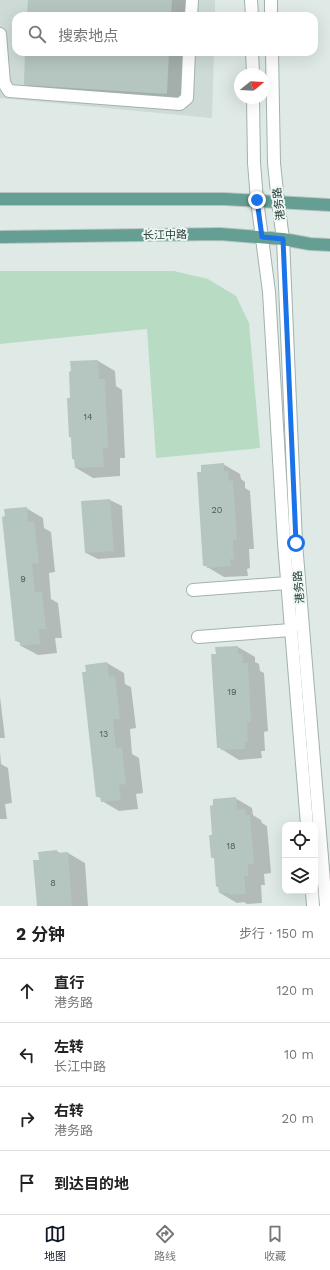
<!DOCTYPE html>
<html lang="zh">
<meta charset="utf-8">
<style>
body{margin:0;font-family:"Work Sans","Noto Sans SC",sans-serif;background:#f2f2f2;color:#222}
.controls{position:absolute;right:12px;bottom:12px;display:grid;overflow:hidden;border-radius:8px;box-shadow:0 4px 16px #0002}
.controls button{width:36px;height:36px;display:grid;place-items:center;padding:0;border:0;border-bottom:1px solid #e0e0e0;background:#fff;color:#222;font:20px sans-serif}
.compass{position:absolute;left:234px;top:68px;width:36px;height:36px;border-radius:50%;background:#fff;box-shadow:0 4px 16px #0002;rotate:72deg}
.stop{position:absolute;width:12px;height:12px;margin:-9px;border:3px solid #1a73e8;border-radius:50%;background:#fff}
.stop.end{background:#1a73e8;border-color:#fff;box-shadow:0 1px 4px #0008}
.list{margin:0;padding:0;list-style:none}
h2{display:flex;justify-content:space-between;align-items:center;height:52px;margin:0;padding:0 16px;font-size:17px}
h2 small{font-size:13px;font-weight:400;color:#767676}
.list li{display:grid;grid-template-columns:26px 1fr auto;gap:12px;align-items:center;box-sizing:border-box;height:64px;padding:0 16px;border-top:1px solid #e0e0e0}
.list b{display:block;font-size:15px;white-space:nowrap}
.list p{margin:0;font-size:13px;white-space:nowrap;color:#767676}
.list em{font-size:13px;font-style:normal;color:#767676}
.icon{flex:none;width:22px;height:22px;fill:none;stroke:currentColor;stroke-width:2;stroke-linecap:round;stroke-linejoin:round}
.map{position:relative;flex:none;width:330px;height:906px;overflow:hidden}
.search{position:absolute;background:#fff;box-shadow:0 4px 16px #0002;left:12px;right:12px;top:12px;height:44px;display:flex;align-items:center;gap:10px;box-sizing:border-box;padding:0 14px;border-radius:12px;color:#767676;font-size:15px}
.sheet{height:308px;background:#fff}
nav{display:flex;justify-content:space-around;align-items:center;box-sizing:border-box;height:56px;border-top:1px solid #e0e0e0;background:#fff;font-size:11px;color:#767676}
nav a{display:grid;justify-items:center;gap:2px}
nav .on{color:#111827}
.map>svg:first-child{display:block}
</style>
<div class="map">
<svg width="330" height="906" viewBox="0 0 330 906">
<rect width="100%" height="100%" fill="#dfeae6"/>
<!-- built -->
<path fill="#cddad5" d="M 0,0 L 215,0 L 215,16 L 16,16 L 16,52 L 214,52 L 212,118 L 0,98 Z"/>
<!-- green -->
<path fill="#b8dbc4" d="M 0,271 L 174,271 L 208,279 L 236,296 L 249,323 L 260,448 L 156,458 L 147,329 L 0,344 Z"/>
<!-- shadow -->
<g fill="#0003">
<path d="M 29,0 L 186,0 L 186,16 L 28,16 Z"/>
<path d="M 27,52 L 184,52 L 181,101 L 39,92 L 25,84 Z"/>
<path d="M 98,361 L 115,371 L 116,386 L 122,390 L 125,458 L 120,458 L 120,476 L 93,478 L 76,468 L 75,460 L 73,459 L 72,438 L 70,437 L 71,362 Z"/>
<path d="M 223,464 L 240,474 L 241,479 L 245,482 L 245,488 L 250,491 L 254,549 L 249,549 L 250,568 L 247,569 L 248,576 L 224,577 L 204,565 L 202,473 Z"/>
<path d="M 110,500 L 122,506 L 125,557 L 98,559 L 86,553 L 82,502 Z"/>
<path d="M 26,508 L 43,518 L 44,528 L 51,532 L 55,572 L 49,573 L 51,599 L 58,603 L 62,638 L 55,638 L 57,653 L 38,655 L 21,646 L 21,643 L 16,641 Z"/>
<path d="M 238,647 L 255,657 L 255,662 L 259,664 L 260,671 L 264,673 L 268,731 L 264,732 L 265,751 L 261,751 L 262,758 L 239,760 L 218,747 L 217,655 Z"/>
<path d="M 107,663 L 124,673 L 125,684 L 131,687 L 136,728 L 130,729 L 132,754 L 139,758 L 143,793 L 136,794 L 138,809 L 119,811 L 102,801 L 102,799 L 97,796 Z"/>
<path d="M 0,697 L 5,738 L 0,738 Z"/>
<path d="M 0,751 L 1,764 L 8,768 L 12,803 L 5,804 L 7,819 L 0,819 Z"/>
<path d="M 235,798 L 252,808 L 253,815 L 261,820 L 262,823 L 267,826 L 271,873 L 264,874 L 265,885 L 261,885 L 262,903 L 247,904 L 244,902 L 237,903 L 220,893 L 219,888 L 217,886 L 215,859 L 212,857 L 213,836 Z"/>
<path d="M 57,851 L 61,854 L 68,853 L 85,863 L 88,906 L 38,906 L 40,861 Z"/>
</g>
<!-- building -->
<g fill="#b5c5bf">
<path d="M 28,0 L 172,0 L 171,16 L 27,16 Z"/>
<path d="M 25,52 L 169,52 L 167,94 L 24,85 Z"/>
<path d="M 98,360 L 99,379 L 105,379 L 108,448 L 103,448 L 104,467 L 75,468 L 74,459 L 72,459 L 71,437 L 69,437 L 67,398 L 70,398 L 69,372 L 71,371 L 70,361 Z"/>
<path d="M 224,463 L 224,471 L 228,471 L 229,481 L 233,480 L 237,539 L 233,540 L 234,559 L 230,559 L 231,566 L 207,568 L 207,565 L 203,566 L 197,472 L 201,472 L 201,465 Z"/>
<path d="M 110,499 L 114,551 L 85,553 L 81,501 Z"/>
<path d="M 27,507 L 28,522 L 34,521 L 39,563 L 32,564 L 35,592 L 42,592 L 46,629 L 39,629 L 40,644 L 20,646 L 20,641 L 15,641 L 2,517 L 5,516 L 4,509 Z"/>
<path d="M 238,646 L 238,654 L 242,654 L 243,663 L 248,663 L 251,722 L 247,722 L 248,741 L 245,742 L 245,749 L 221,750 L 221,748 L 217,748 L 211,654 L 216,654 L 215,647 Z"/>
<path d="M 107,662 L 109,677 L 115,676 L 120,719 L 113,719 L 116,748 L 122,747 L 126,784 L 119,785 L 121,800 L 101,802 L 100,796 L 96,797 L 82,672 L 86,672 L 85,665 Z"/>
<path d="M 236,797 L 237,810 L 245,809 L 245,815 L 250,815 L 254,864 L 248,864 L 248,876 L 244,876 L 246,894 L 229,895 L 229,893 L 219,893 L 218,886 L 216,887 L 214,857 L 211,858 L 209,835 L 212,835 L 210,806 L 213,805 L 213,799 Z"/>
<path d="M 57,850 L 57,853 L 68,852 L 72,906 L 37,906 L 33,860 L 39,860 L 38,852 Z"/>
</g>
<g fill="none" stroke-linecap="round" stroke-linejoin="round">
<!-- minor casing -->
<g stroke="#a2b2ad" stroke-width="14">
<g id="minor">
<path d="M 251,0 L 252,16"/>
<path d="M 271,0 L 271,16"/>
<path d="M 191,16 L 192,0"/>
<path d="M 0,34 L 4,83 L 9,91 L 180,104 L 187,98 L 189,52"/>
<path d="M 252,52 L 253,74"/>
<path d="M 272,52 L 274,163 L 278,202 L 283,239 L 296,543 L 326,906"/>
<path d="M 253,98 L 254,163 L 257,200 L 269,292 L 284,543 L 307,825"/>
<path d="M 193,590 L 287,583 L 291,588"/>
<path d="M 198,637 L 291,630 L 294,623"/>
<path d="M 312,891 L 313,906"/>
</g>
</g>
<!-- major casing -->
<g stroke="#bcc4c2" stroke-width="14">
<g id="major">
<path d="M 0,199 L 224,199 L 330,205"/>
<path d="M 0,237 L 220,234 L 283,239 L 310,244 L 330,245"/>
</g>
</g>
<!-- minor -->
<use href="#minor" stroke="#fff" stroke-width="12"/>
<!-- major -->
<use href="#major" stroke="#659f93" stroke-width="12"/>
</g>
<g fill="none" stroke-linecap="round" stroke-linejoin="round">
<!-- route -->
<path stroke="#1a73e8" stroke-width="5" d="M 257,200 L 262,237 L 283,239 L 296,543"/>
</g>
<g text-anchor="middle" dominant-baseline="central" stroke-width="4" stroke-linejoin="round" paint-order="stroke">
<!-- number labels -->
<g font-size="9" fill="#465d57">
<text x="88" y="417">14</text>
<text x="217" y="510">20</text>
<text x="23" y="579">9</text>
<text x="232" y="692">19</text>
<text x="104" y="734">13</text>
<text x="231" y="846">18</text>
<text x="53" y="883">8</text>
</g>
<!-- street labels -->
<g font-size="11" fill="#213a34" stroke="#eff7f4">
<text transform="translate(279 204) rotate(-97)">港务路</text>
<text transform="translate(165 235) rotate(-1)">长江中路</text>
<text transform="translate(299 587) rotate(-95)">港务路</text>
</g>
</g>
</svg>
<div class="controls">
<button><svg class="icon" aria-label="locate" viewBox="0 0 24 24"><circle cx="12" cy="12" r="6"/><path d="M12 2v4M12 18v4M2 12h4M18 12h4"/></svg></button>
<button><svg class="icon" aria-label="layers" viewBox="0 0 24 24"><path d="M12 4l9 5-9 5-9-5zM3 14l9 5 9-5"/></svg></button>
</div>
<svg class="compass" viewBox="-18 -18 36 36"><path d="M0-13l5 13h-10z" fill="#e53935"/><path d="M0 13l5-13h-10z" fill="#767676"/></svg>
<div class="stop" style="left:296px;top:543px"></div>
<div class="stop end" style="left:257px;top:200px"></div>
<div class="search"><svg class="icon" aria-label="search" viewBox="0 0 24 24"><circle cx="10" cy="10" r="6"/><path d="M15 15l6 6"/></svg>搜索地点</div>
</div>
<section class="sheet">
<h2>2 分钟<small>步行 · 150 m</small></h2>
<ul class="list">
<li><svg class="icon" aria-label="ahead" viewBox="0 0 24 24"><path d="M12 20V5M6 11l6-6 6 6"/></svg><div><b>直行</b><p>港务路</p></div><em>120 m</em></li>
<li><svg class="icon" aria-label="left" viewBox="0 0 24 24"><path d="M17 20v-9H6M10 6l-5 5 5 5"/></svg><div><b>左转</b><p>长江中路</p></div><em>10 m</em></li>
<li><svg class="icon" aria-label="right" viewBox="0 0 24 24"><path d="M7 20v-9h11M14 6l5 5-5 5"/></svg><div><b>右转</b><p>港务路</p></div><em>20 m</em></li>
<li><svg class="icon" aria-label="arrive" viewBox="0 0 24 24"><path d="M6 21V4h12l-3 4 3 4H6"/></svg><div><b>到达目的地</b></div></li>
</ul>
</section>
<nav>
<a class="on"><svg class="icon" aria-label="map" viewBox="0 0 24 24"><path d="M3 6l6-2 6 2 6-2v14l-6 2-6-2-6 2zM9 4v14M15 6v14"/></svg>地图</a>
<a><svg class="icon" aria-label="directions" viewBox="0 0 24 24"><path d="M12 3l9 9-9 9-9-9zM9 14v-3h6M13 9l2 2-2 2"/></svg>路线</a>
<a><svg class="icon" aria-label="saved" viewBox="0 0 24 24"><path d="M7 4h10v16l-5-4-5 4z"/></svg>收藏</a>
</nav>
